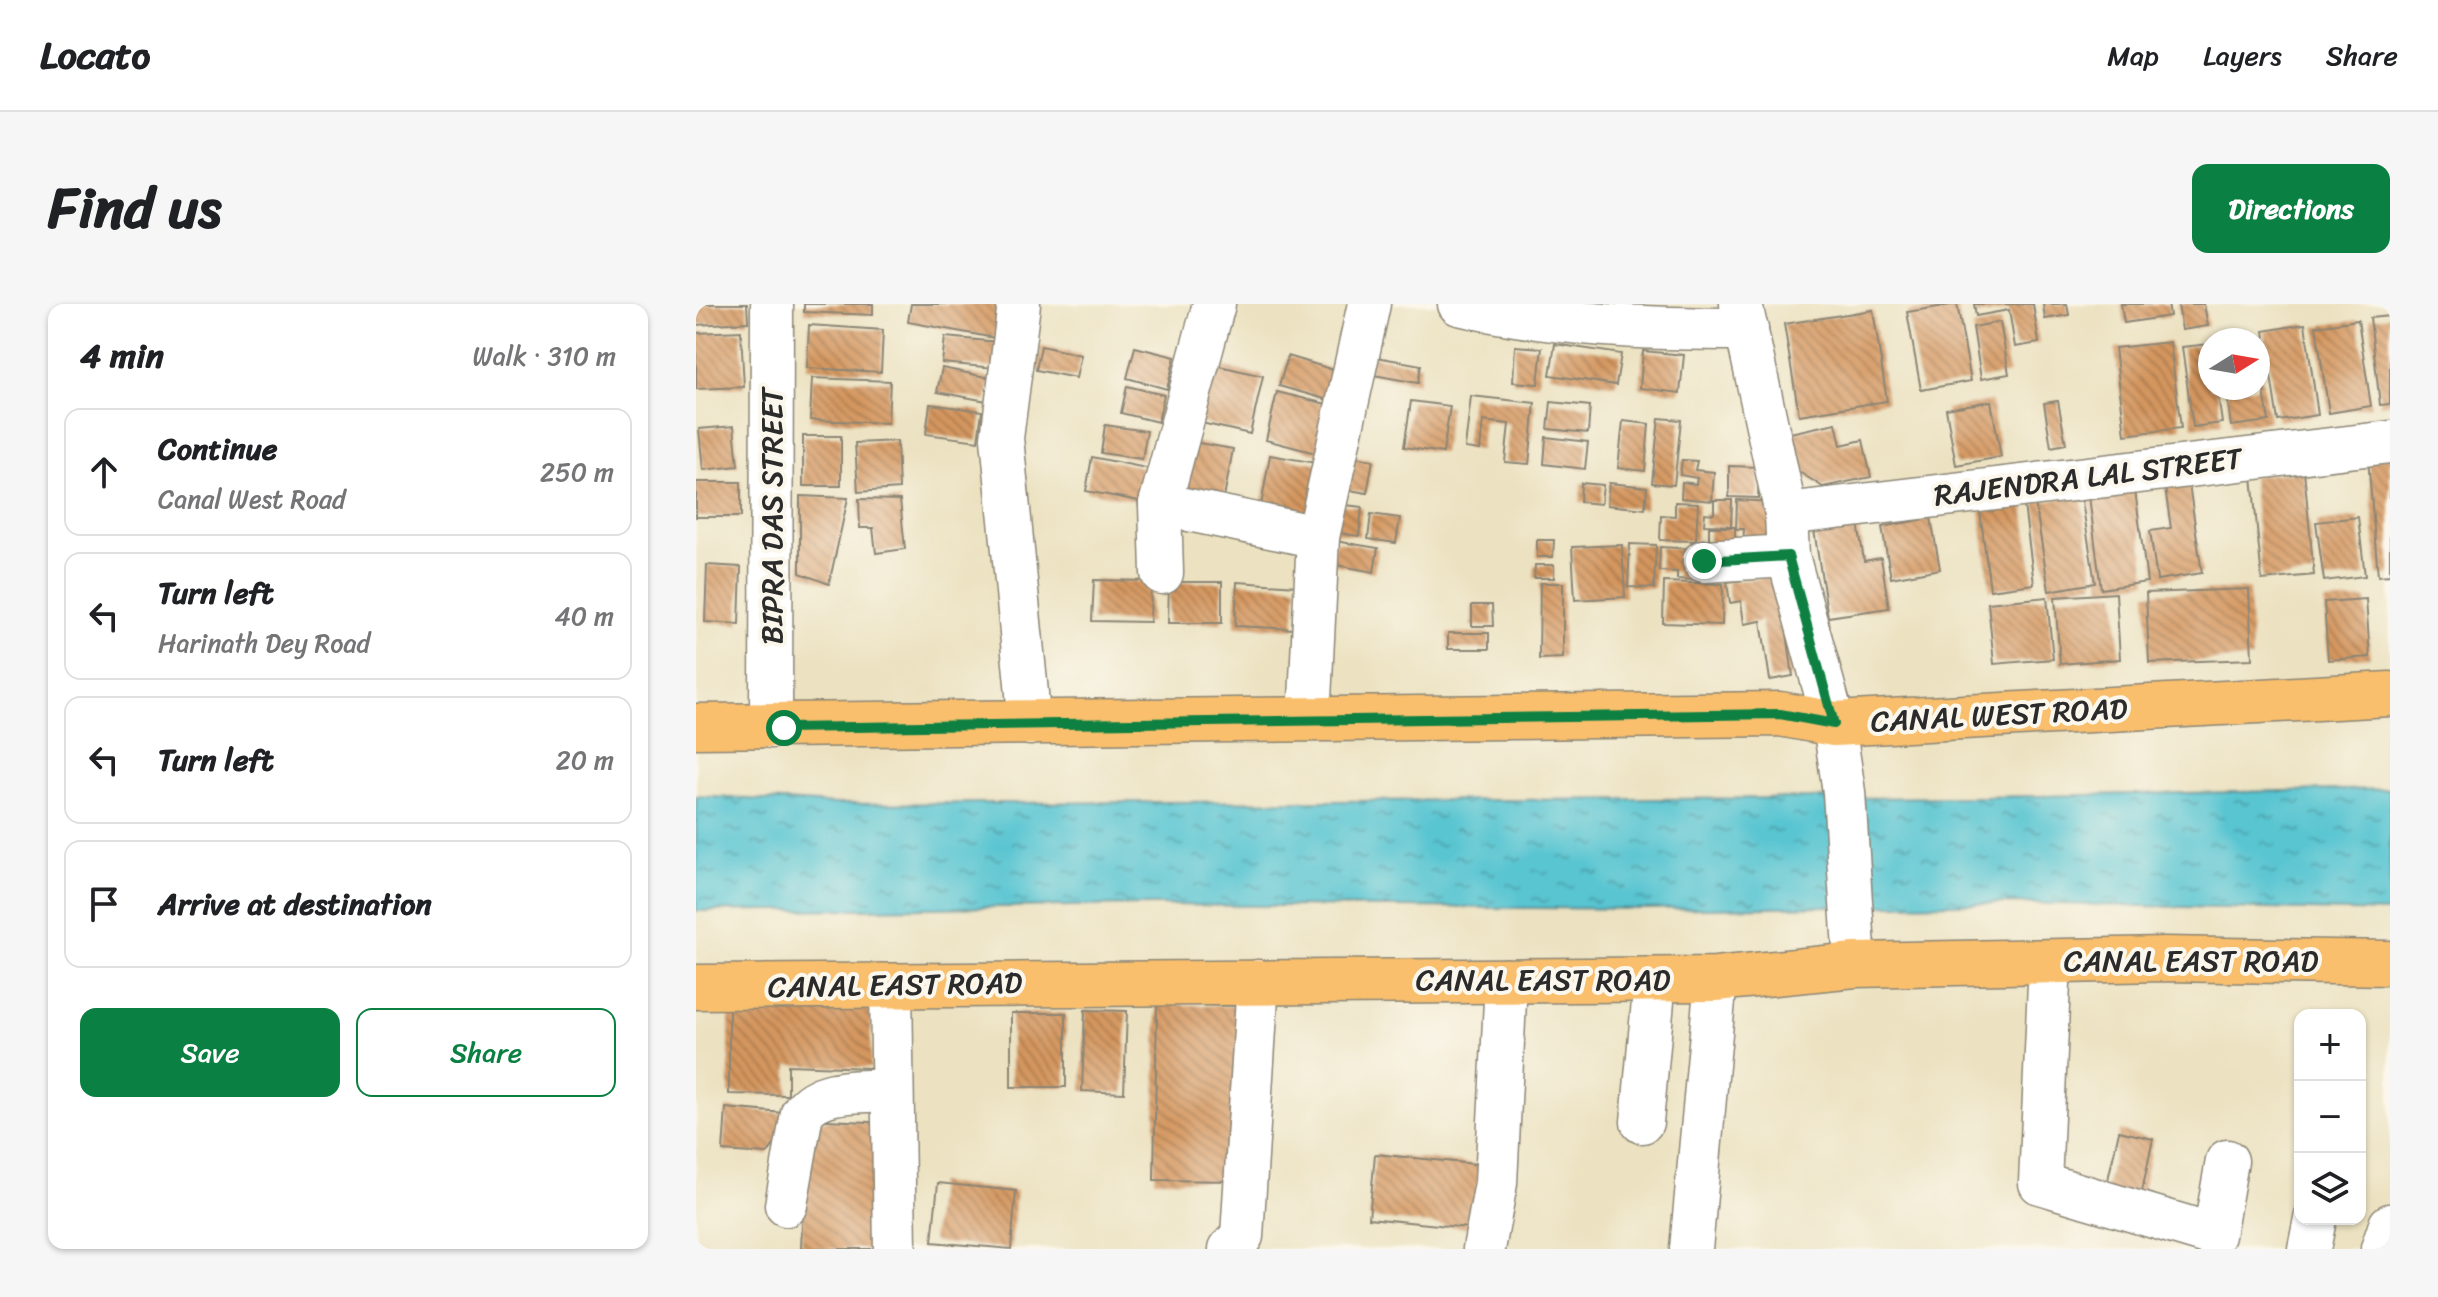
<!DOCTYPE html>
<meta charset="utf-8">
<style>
body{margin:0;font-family:Sriracha,sans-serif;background:#f6f6f6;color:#202124}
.controls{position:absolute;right:24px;bottom:24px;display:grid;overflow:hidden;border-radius:16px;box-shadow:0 2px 6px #0004}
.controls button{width:72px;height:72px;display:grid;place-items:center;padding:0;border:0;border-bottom:2px solid #e0e0e0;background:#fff;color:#202124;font:40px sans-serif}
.compass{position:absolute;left:1502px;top:24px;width:72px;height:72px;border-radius:50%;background:#fff;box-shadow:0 2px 6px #0004;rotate:79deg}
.stop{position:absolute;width:24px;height:24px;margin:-18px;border:6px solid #0b8043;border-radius:50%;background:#fff}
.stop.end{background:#0b8043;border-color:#fff;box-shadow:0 2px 8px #0008}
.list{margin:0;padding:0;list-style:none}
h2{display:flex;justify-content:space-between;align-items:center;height:104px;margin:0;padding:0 32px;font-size:34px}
h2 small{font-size:26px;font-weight:400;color:#757577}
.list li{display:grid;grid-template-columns:52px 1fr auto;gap:24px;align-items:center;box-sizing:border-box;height:128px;margin:0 16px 16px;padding:0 16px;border:2px solid #e0e0e0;border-radius:16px}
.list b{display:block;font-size:30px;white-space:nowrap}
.list p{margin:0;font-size:26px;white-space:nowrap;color:#757577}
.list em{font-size:26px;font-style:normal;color:#757577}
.actions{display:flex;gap:16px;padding:24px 32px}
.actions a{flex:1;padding:18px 0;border:2px solid #0b8043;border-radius:16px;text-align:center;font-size:28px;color:#0b8043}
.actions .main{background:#0b8043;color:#fff}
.icon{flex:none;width:44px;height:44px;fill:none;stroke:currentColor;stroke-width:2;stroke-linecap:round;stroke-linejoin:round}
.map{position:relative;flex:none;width:1694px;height:945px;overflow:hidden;border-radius:16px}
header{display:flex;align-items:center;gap:48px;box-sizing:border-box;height:112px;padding:0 40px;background:#fff;border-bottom:2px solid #e0e0e0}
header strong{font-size:38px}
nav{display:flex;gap:44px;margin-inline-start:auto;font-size:28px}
.intro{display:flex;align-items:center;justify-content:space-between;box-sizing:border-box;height:192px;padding:0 48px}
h1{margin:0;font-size:56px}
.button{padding:20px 36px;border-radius:16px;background:#0b8043;color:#fff;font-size:28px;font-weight:700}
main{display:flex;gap:48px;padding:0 48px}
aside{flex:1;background:#fff;border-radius:16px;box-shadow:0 2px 6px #0004}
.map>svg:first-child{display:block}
</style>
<header>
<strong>Locato</strong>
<nav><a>Map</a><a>Layers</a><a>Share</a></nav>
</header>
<div class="intro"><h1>Find us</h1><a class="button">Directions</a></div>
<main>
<aside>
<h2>4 min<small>Walk · 310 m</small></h2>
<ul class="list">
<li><svg class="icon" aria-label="ahead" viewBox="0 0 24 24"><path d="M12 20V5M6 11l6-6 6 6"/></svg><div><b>Continue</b><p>Canal West Road</p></div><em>250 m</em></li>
<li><svg class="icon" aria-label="left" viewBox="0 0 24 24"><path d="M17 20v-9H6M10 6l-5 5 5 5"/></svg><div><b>Turn left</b><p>Harinath Dey Road</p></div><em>40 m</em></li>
<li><svg class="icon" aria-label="left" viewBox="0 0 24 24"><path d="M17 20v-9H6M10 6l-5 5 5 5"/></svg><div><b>Turn left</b></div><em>20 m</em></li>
<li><svg class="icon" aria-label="arrive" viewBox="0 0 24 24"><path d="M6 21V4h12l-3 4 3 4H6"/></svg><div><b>Arrive at destination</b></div></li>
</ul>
<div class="actions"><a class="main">Save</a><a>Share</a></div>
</aside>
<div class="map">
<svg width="1694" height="945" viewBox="0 0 1694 945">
<defs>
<pattern id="water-ripples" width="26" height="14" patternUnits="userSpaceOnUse" patternTransform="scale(2)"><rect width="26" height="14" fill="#59c5d1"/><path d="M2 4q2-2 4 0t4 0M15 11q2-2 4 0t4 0" fill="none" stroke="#4aa0aa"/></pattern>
<pattern id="building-back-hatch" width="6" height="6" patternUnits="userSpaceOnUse" patternTransform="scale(2)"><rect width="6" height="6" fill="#d4965e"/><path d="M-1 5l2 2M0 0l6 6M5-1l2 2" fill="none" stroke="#ac7b4e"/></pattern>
</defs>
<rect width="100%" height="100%" fill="#fbf7ec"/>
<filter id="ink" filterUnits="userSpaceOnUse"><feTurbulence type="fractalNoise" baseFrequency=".0125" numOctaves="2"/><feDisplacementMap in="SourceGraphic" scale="16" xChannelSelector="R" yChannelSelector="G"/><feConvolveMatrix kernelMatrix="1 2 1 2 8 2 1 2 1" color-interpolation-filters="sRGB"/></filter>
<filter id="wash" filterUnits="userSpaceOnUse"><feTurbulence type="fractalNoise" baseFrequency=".006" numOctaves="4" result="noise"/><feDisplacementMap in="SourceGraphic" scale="32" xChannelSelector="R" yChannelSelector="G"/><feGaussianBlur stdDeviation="1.8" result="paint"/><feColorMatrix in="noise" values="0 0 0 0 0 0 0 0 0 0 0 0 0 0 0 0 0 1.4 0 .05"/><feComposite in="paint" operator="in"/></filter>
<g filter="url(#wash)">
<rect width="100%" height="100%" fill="#ece2c1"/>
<!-- water -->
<path fill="url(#water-ripples)" stroke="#42787e" stroke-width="2" d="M 1694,485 L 1694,608 L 1319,599 L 950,605 L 457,601 L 0,607 L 0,492 L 139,500 L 1290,493 Z"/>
<g id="blocks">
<!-- building -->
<g fill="url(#building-back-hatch)">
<path d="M 0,0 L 51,0 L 52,18 L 0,21 Z"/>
<path d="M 108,0 L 177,0 L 177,11 L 108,8 Z"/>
<path d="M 215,0 L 305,0 L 299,34 L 212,18 Z"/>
<path d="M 1261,0 L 1275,77 L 1225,86 L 1211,8 Z"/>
<path d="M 1278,0 L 1337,0 L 1343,39 L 1319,43 L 1313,6 L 1280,12 Z"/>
<path d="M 1347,0 L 1371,0 L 1373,11 L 1349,15 Z"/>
<path d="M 1425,0 L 1472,0 L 1474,12 L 1428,19 Z"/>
<path d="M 1482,0 L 1508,0 L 1512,22 L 1486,26 Z"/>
<path d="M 1177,6 L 1191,97 L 1103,111 L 1088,20 Z"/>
<path d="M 1694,12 L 1694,100 L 1684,101 L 1674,14 Z"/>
<path d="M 1662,16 L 1675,102 L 1633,109 L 1620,22 Z"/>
<path d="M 1304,18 L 1313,70 L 1285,75 L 1277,23 Z"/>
<path d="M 1609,20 L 1622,111 L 1582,117 L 1568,27 Z"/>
<path d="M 113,21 L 187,26 L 185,68 L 111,64 Z"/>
<path d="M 45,27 L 48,83 L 0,85 L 0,29 Z"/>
<path d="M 249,33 L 302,38 L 299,64 L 246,59 Z"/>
<path d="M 1474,38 L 1485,124 L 1429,131 L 1419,44 Z"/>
<path d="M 859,40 L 925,50 L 920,81 L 854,71 Z"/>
<path d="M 1514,40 L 1514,84 L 1521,84 L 1526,119 L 1497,123 L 1486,43 Z"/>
<path d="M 345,42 L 385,51 L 380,74 L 340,66 Z"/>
<path d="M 819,42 L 846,44 L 842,80 L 817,78 Z"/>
<path d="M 439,43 L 479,53 L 471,85 L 431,74 Z"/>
<path d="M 947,47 L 988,51 L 984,89 L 944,84 Z"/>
<path d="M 1562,51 L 1573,117 L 1535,122 L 1530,84 L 1562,84 Z"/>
<path d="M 592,52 L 651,70 L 643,99 L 583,82 Z"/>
<path d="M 675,52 L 725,61 L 722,79 L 672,70 Z"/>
<path d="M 515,60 L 567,72 L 554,130 L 501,118 Z"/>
<path d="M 246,64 L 295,74 L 291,97 L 241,88 Z"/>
<path d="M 116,74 L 194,77 L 192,119 L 114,116 Z"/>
<path d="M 431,82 L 468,91 L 462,118 L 425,109 Z"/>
<path d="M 581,88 L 643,103 L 631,152 L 570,136 Z"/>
<path d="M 775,92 L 839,99 L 833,160 L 809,158 L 813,120 L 787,117 L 784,146 L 769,144 Z"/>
<path d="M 715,97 L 754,102 L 747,149 L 708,143 Z"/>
<path d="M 1295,97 L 1305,153 L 1260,161 L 1250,105 Z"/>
<path d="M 1362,97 L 1370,140 L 1355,143 L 1348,99 Z"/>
<path d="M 855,98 L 894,102 L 892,129 L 852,125 Z"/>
<path d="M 234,100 L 286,107 L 282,137 L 230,130 Z"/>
<path d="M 963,114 L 985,116 L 978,181 L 956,179 Z"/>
<path d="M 927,117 L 953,120 L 949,167 L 922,164 Z"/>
<path d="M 1140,119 L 1145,141 L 1167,136 L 1175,173 L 1127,183 L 1100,166 L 1094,129 Z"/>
<path d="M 409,121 L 451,127 L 446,155 L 405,149 Z"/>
<path d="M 38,122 L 42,162 L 7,166 L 3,125 Z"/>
<rect x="107" y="132" width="38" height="50"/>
<path d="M 850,133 L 892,138 L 889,165 L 848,160 Z"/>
<path d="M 486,136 L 537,145 L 527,199 L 476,190 Z"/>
<path d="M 201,137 L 203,185 L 162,188 L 159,139 Z"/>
<path d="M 574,151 L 626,160 L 618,211 L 565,202 Z"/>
<path d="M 647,151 L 677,156 L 671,189 L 641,184 Z"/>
<path d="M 396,153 L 460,166 L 454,199 L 390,187 Z"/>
<path d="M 1694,153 L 1694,271 L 1682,272 L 1672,155 Z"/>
<path d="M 986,156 L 1001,157 L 999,166 L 1018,168 L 1016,197 L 985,194 L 986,178 L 1000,180 L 1001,174 L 984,171 Z"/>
<path d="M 1033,162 L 1063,163 L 1062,194 L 1033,193 Z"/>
<path d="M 1608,167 L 1618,271 L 1566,276 L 1556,172 Z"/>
<rect x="0" y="178" width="45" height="35"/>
<path d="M 885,179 L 907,181 L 905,200 L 884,198 Z"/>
<path d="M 913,179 L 951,183 L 949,205 L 911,201 Z"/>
<path d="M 1493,180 L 1506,269 L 1461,276 L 1454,227 L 1475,224 L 1469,184 Z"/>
<path d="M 1439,186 L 1451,278 L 1405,285 L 1393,192 Z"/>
<path d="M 1385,191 L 1399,279 L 1353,287 L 1339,198 Z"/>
<path d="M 104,192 L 152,194 L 133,280 L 104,269 Z"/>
<path d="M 163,195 L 204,196 L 209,245 L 180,249 L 177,224 L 164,224 Z"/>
<path d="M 1018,196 L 1036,196 L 1035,222 L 1008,221 L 1009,209 L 1018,210 Z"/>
<path d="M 1041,196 L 1077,198 L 1076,242 L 1047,241 L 1048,225 L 1040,225 Z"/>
<path d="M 979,198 L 1002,199 L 1000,237 L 964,236 L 965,211 L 979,212 Z"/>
<path d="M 640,200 L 666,203 L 663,232 L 636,228 Z"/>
<path d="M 1328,201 L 1338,280 L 1294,286 L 1284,207 Z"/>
<path d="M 675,210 L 704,214 L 700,239 L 672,235 Z"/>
<path d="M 1662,213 L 1669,272 L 1628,277 L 1620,218 Z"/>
<path d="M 1235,214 L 1244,265 L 1195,274 L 1186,223 Z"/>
<path d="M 1162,219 L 1168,257 L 1185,254 L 1193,304 L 1132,313 L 1118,226 Z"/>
<rect x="1013" y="223" width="26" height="28"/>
<path d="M 841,236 L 858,236 L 857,253 L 841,253 Z"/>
<path d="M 639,237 L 682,244 L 678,268 L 635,260 Z"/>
<path d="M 934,240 L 960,241 L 958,284 L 932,283 Z"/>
<path d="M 926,241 L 929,293 L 879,296 L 876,243 Z"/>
<path d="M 964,243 L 1000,245 L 999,276 L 981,275 L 981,268 L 963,267 Z"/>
<path d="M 11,261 L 45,263 L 43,320 L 9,318 Z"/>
<path d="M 839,261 L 858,261 L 858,274 L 838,274 Z"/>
<path d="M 1083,272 L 1097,372 L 1074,376 L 1065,317 L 1048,320 L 1045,297 L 1034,299 L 1031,278 Z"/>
<path d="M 398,276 L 455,277 L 454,318 L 396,317 Z"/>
<path d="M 473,278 L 526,278 L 526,319 L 472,319 Z"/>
<path d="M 541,278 L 601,282 L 598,325 L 539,322 Z"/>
<path d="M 968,278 L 1027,280 L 1026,321 L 967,319 Z"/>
<path d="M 844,279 L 867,279 L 867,354 L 843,355 Z"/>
<path d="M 1553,285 L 1556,355 L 1453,359 L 1450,289 Z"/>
<path d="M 1420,289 L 1424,355 L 1364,360 L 1359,293 Z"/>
<path d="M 1351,293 L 1357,355 L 1298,360 L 1292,299 Z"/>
<path d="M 1670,295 L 1674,353 L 1632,356 L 1628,298 Z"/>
<path d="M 776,301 L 796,301 L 797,322 L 776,322 Z"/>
<rect x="752" y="329" width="41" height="16"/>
<path d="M 33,689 L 175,690 L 175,764 L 92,761 L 92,791 L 33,790 Z"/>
<path d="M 461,700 L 547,702 L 544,877 L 458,876 Z"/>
<path d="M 389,706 L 431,707 L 428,789 L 386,787 Z"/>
<rect x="315" y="709" width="55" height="74"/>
<path d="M 30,804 L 87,809 L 84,833 L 71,850 L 27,847 Z"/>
<path d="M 111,815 L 191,819 L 184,945 L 105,945 Z"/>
<path d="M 1423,827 L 1457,835 L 1444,897 L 1409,889 Z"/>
<path d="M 679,850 L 788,861 L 782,925 L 673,914 Z"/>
<path d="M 242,879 L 320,887 L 315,945 L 236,938 Z"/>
</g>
</g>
</g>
<g filter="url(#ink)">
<use href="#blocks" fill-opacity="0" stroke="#8c8676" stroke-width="2"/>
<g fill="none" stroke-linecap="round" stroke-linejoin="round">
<!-- minor casing -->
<g stroke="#8c8676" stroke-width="45">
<g id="minor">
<path d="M 323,0 L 306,134 L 334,420"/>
<path d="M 763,0 C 858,22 954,25 1051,25"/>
<path d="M 1045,0 L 1090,210 L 1092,252 L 1138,420 L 1148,488 L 1159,661"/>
<path d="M 464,200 L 622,233"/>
<path d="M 1090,210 L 1694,138"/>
<path d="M 1008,257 L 1092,252"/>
<path d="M 466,269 L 464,200 L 518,0"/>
<path d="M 613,416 L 622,233 L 673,0"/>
<path d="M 75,423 L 76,0"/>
<path d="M 1354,658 L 1344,879 L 1518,931 L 1531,857"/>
<path d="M 195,682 L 199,945"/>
<path d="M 946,818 L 959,675"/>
<path d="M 90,901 L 106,809 C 124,783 167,788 196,786"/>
<path d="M 534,945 L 546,932 L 562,677"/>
<path d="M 788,945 L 800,879 L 810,676"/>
<path d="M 995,945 L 1020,675"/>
<path d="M 1613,945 L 1619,915"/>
<path d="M 1686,945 L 1694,921"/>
</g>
</g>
<!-- major casing -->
<g stroke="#8c8676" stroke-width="47">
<g id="major">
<path d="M 0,422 L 1084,410 L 1138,420 L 1694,390"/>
<path d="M 0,683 L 1020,675 L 1159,661 L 1469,655 L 1694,659"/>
</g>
</g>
<!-- minor -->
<use href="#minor" stroke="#fff" stroke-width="42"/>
<!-- major -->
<use href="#major" stroke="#f9bf6d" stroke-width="44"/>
</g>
</g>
<g fill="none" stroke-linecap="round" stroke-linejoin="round" filter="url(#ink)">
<!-- route -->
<path stroke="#0b8043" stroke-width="10" d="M 88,424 L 1084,410 L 1138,420 L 1092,252 L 1008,257"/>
</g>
<g text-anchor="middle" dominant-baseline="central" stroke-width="8" stroke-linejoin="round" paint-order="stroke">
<!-- street labels -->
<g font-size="30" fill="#2b2b2b" stroke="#fbf7ec">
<text transform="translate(1392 173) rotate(-7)">RAJENDRA LAL STREET</text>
<text transform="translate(76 212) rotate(-90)">BIPRA DAS STREET</text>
<text transform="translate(1303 411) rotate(-3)">CANAL WEST ROAD</text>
<text x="1495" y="657">CANAL EAST ROAD</text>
<text x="847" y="676">CANAL EAST ROAD</text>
<text transform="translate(199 681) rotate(-1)">CANAL EAST ROAD</text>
</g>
</g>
</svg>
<div class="controls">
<button>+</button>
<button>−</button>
<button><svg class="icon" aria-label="layers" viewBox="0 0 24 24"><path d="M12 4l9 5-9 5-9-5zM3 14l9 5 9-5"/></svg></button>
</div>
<svg class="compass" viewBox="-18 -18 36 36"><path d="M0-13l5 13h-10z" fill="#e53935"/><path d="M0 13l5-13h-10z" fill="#757577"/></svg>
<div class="stop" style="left:88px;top:424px"></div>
<div class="stop end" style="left:1008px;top:257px"></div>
</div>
</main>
